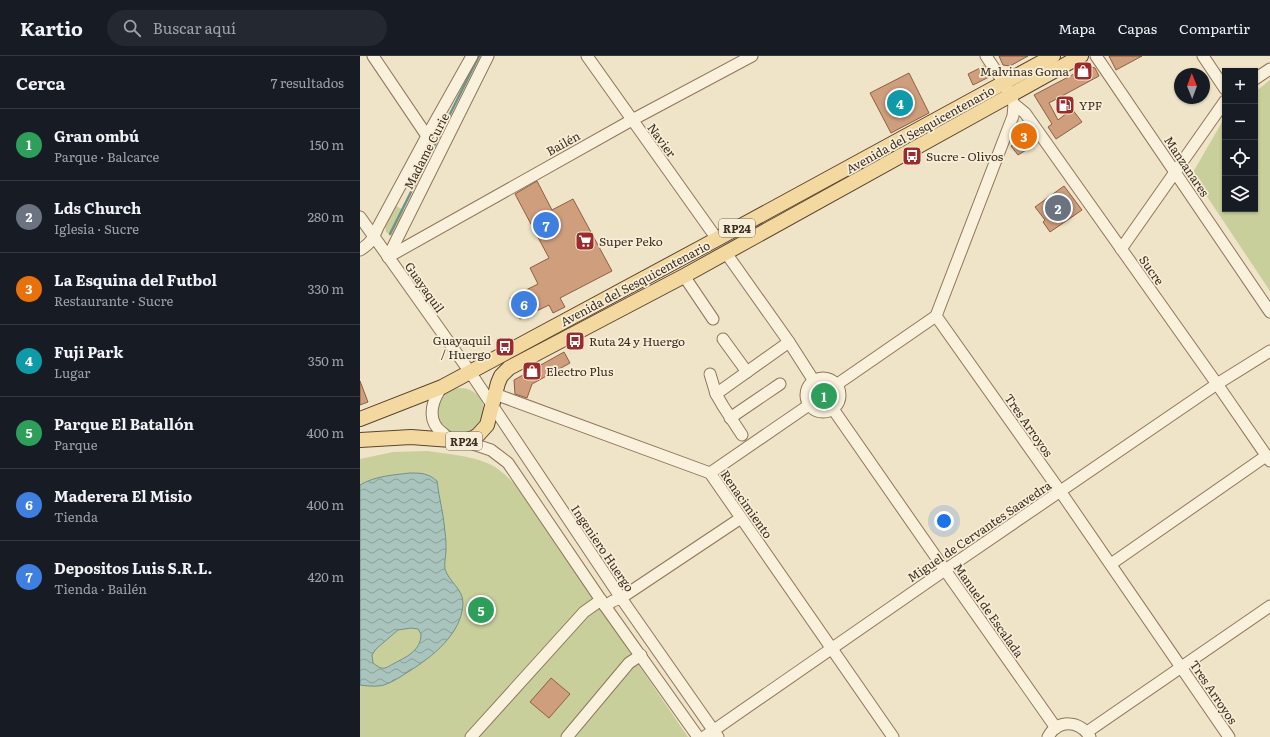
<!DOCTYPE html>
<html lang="es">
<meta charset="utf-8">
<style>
body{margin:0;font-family:Literata,serif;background:#242831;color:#f1f3f6}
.controls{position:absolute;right:12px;top:12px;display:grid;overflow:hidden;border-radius:0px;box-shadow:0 1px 3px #0004}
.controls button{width:36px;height:36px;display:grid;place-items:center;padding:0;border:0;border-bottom:1px solid #363941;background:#171b24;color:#f1f3f6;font:20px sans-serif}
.compass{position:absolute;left:814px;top:12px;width:36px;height:36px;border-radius:50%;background:#171b24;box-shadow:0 1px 3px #0004;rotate:359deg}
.you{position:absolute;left:584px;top:465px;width:14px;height:14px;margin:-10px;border:3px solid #fff;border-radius:50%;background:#1a73e8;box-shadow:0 0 0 6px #1a73e833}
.badge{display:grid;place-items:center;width:26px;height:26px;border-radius:50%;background:#ea580c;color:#fff;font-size:13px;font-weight:700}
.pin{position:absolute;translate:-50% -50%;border:2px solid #fff;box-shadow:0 1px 4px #0006}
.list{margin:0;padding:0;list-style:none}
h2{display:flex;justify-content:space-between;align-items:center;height:52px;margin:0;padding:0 16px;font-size:17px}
h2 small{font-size:13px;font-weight:400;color:#9ea1a6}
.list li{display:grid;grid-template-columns:26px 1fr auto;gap:12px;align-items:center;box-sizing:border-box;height:72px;padding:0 16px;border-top:1px solid #363941}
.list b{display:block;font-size:15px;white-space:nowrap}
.list p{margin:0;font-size:13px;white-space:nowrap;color:#9ea1a6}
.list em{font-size:13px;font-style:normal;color:#9ea1a6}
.icon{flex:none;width:22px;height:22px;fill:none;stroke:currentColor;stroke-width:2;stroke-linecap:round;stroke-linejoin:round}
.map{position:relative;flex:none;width:910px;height:681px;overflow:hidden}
header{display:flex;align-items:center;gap:24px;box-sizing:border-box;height:56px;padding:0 20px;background:#171b24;border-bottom:1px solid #363941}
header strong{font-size:19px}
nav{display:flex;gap:22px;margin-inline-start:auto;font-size:14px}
.search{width:280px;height:36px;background:#242831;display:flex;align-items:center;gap:10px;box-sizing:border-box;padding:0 14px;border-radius:22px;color:#9ea1a6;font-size:15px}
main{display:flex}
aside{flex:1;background:#171b24}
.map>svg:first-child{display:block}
</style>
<header>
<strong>Kartio</strong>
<div class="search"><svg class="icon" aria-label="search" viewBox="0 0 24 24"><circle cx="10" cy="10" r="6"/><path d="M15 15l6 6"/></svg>Buscar aquí</div>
<nav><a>Mapa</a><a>Capas</a><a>Compartir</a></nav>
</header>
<main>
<aside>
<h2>Cerca<small>7 resultados</small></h2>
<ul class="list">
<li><span class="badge" style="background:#2e9e5b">1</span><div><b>Gran ombú</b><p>Parque · Balcarce</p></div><em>150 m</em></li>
<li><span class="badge" style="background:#6b7280">2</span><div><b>Lds Church</b><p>Iglesia · Sucre</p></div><em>280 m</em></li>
<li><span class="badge" style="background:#e8710a">3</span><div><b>La Esquina del Futbol</b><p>Restaurante · Sucre</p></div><em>330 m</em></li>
<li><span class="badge" style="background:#0f9aa8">4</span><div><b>Fuji Park</b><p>Lugar</p></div><em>350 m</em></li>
<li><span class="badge" style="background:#2e9e5b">5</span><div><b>Parque El Batallón</b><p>Parque</p></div><em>400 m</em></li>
<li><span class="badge" style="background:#3f7fe0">6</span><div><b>Maderera El Misio</b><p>Tienda</p></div><em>400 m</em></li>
<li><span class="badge" style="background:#3f7fe0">7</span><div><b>Depositos Luis S.R.L.</b><p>Tienda · Bailén</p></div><em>420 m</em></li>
</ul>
</aside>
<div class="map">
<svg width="910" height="681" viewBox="0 0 910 681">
<defs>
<pattern id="water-waves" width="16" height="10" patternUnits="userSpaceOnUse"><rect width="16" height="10" fill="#a9c4bc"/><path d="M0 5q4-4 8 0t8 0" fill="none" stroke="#8ba098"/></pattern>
</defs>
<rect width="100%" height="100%" fill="#f0e4c8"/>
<!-- park -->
<g fill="#c9cf9b">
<path d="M 910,24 L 910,235 L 832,118 L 865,61 L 865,153 L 895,153 L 895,36 Z"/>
<path d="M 36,150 L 49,157 L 32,180 L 26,176 L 25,171 Z"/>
<circle cx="464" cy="339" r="15"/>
<circle cx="101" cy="355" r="23"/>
<path d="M 67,395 C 88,398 117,400 135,411 C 142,415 148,422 154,427 L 328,681 L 0,681 L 0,403 L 33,396 Z"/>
</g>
<!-- water -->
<path fill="url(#water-waves)" stroke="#6f938a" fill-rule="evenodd" d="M 50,417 C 61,417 68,417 77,425 C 79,443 84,459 85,476 C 86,482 86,488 86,494 C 86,500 84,507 85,513 C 89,526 103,533 103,547 C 102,578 72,601 48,616 C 40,621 33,626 24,629 C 16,631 8,630 0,629 L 0,429 C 15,420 33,419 50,417 ZM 51,572 L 58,573 L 61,578 C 61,595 46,601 33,608 C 29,610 26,613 21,612 C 18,611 16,609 13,607 L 12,599 L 16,593 L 38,574 Z"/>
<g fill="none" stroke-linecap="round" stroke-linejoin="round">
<!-- stream -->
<path stroke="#6f938a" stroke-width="2.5" d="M 30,178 L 119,0"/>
</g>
<!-- building -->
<g fill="#cf9f7d" stroke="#8d5f41">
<path d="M 639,0 L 668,0 L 650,10 L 643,9 Z"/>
<path d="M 749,0 L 782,0 L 756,14 Z"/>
<path d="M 624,10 L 629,21 L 613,29 L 608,18 Z"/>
<path d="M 729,10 L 735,12 L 739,20 L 689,47 L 698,64 L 712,53 L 722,66 L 696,83 L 688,71 L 692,68 L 674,39 Z"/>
<path d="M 549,17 L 569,57 L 531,77 L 510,37 Z"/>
<path d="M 663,69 L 676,88 L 658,99 L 651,90 L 660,84 L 655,76 L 657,70 Z"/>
<path d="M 177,125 L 192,154 L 213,143 L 252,215 L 200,242 L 205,251 L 193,257 L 189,249 L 160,263 L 150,242 L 178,228 L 170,212 L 189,202 L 155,138 Z"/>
<path d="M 704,130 L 722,154 L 690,176 L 683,166 L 685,164 L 675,151 Z"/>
<path d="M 204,296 L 210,307 L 172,328 L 167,342 L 155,338 L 154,324 Z"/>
<path d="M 0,325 L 8,346 L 0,349 Z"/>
<path d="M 191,622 L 210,638 L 189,662 L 170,646 Z"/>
</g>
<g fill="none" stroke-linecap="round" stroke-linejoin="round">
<!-- minor casing -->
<g stroke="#8d765c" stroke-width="13">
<g id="minor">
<path d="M 13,0 L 67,80"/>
<path d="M 227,0 L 357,183"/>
<path d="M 626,0 L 644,27 L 654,48 L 665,57 L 857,328 L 910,405"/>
<path d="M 736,0 L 910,256"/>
<path d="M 843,0 L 865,33"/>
<path d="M 895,23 L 910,13"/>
<path d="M 654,48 L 653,60 L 576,260 L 700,435 L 869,681"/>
<path d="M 0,161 L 110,316 L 261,542 L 358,681"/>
<path d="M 761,193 L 865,45"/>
<path d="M 0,194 C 11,187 13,183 18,171 L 67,80 L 112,0"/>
<path d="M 366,197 L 429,286 L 454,325"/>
<path d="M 28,201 L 272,64 L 392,0"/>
<path d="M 28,201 L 128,0"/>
<path d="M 324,220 L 353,263"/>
<path d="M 363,283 L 387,316"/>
<path d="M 350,318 L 356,338"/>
<circle cx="463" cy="339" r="17"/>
<path d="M 476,329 L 576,260"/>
<path d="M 82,331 C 73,343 67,360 78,373 C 82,377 87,380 91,384"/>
<path d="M 135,338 L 350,417 L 533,681"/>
<path d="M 473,353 L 585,514 L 696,672"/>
<path d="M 370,362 L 420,328"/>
<path d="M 382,379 L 363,350 L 356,338 L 429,286"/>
<path d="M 104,385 L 131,394 L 148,407 L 245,550 L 338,681"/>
<path d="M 350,417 L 449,349"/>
<path d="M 751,508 L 906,400"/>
<path d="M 245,550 L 253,545 L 261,542 L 381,462"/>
<path d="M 727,676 L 910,550"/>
<path d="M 111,681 L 224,556 L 241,544"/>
<path d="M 207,681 L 269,607 L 281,599"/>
<path d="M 344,681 L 585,514 L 857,328 L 910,295"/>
<path d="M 688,681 C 698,663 719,664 730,681"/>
</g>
</g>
<!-- major casing -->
<g stroke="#5b4430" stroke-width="16">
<g id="major">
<path d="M 0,363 L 82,331 L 110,316 L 357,183 L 693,0"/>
<path d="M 0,384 L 51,381 L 104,385 L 113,382 L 118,379 L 127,369 L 138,327 L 141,320 L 149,312 L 324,220 L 721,0"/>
</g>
</g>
<!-- minor -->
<use href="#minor" stroke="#faf1dc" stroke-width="11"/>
<!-- major -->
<use href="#major" stroke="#f3d9a0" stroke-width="14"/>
</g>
<!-- icons -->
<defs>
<g id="shop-square" transform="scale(1)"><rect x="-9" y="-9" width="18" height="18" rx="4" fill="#9e2a2b" stroke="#f7eed8"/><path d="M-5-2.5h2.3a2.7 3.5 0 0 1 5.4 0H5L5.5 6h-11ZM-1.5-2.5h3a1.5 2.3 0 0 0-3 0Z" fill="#fff"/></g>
<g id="fuel-square" transform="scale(1)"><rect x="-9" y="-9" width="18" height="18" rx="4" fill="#9e2a2b" stroke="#f7eed8"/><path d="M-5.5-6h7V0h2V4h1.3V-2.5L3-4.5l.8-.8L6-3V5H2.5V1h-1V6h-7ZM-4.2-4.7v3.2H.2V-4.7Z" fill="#fff"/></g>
<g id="bus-square" transform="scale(1)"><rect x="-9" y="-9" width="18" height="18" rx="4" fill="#9e2a2b" stroke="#f7eed8"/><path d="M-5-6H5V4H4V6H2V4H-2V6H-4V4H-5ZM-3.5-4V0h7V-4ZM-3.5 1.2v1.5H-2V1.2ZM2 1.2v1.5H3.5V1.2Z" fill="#fff"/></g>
<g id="supermarket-square" transform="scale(1)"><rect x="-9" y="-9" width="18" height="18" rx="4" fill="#9e2a2b" stroke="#f7eed8"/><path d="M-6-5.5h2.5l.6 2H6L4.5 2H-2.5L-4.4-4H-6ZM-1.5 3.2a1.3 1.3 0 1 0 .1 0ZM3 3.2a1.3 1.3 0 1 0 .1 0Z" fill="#fff"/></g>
</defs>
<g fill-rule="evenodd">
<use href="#shop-square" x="723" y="15"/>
<use href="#fuel-square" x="705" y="49"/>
<use href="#bus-square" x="552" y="100"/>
<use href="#supermarket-square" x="225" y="185"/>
<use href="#bus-square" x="215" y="285"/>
<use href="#bus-square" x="145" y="291"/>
<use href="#shop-square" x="172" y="315"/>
</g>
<g text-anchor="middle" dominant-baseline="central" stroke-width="3.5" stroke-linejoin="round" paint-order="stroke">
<!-- shield labels -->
<g fill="#f7eed8" stroke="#756857" stroke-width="1">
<rect x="359" y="163" width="36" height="18" rx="3"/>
<rect x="86" y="376" width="36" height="18" rx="3"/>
</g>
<g font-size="11" font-weight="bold" fill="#3d2e20">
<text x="377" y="172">RP24</text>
<text x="104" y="385">RP24</text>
</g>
<!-- poi labels -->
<g font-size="12" fill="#3d2e20" stroke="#f7eed8" text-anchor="start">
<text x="709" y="15" text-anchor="end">Malvinas Goma</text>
<text x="719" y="49">YPF</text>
<text x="566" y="100">Sucre - Olivos</text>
<text x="239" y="185">Super Peko</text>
<text x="131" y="284" text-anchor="end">Guayaquil<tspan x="131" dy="14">/ Huergo</tspan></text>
<text x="229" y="285">Ruta 24 y Huergo</text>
<text x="186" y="315">Electro Plus</text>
</g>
<!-- street labels -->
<g font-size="12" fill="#3d2e20" stroke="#f7eed8">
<text transform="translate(560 73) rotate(-29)">Avenida del Sesquicentenario</text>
<text transform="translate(302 84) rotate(54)">Navier</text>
<text transform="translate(203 87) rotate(-29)">Bailén</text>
<text transform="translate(66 95) rotate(-63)">Madame Curie</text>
<text transform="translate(827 110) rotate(56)">Manzanares</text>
<text transform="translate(792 214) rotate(55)">Sucre</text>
<text transform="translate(275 227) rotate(-28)">Avenida del Sesquicentenario</text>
<text transform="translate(65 231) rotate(55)">Guayaquil</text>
<text transform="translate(669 369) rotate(55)">Tres Arroyos</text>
<text transform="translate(387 448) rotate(55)">Renacimiento</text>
<text transform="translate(619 475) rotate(-34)">Miguel de Cervantes Saavedra</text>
<text transform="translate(243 492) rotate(56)">Ingeniero Huergo</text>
<text transform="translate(629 554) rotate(55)">Manuel de Escalada</text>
<text transform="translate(854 636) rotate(56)">Tres Arroyos</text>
</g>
</g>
</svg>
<div class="controls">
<button>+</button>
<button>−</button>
<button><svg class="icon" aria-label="locate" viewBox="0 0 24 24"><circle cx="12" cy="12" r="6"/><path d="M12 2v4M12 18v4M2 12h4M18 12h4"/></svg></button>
<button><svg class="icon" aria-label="layers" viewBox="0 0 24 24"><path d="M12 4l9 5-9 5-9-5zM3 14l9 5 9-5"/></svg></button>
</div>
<svg class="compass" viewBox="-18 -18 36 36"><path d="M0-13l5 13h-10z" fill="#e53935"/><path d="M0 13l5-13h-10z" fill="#9ea1a6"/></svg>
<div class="you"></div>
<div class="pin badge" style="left:464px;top:340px;background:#2e9e5b">1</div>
<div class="pin badge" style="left:698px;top:152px;background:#6b7280">2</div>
<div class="pin badge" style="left:664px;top:80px;background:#e8710a">3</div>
<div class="pin badge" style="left:540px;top:47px;background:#0f9aa8">4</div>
<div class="pin badge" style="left:121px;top:554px;background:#2e9e5b">5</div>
<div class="pin badge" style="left:164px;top:248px;background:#3f7fe0">6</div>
<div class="pin badge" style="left:186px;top:169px;background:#3f7fe0">7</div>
</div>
</main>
